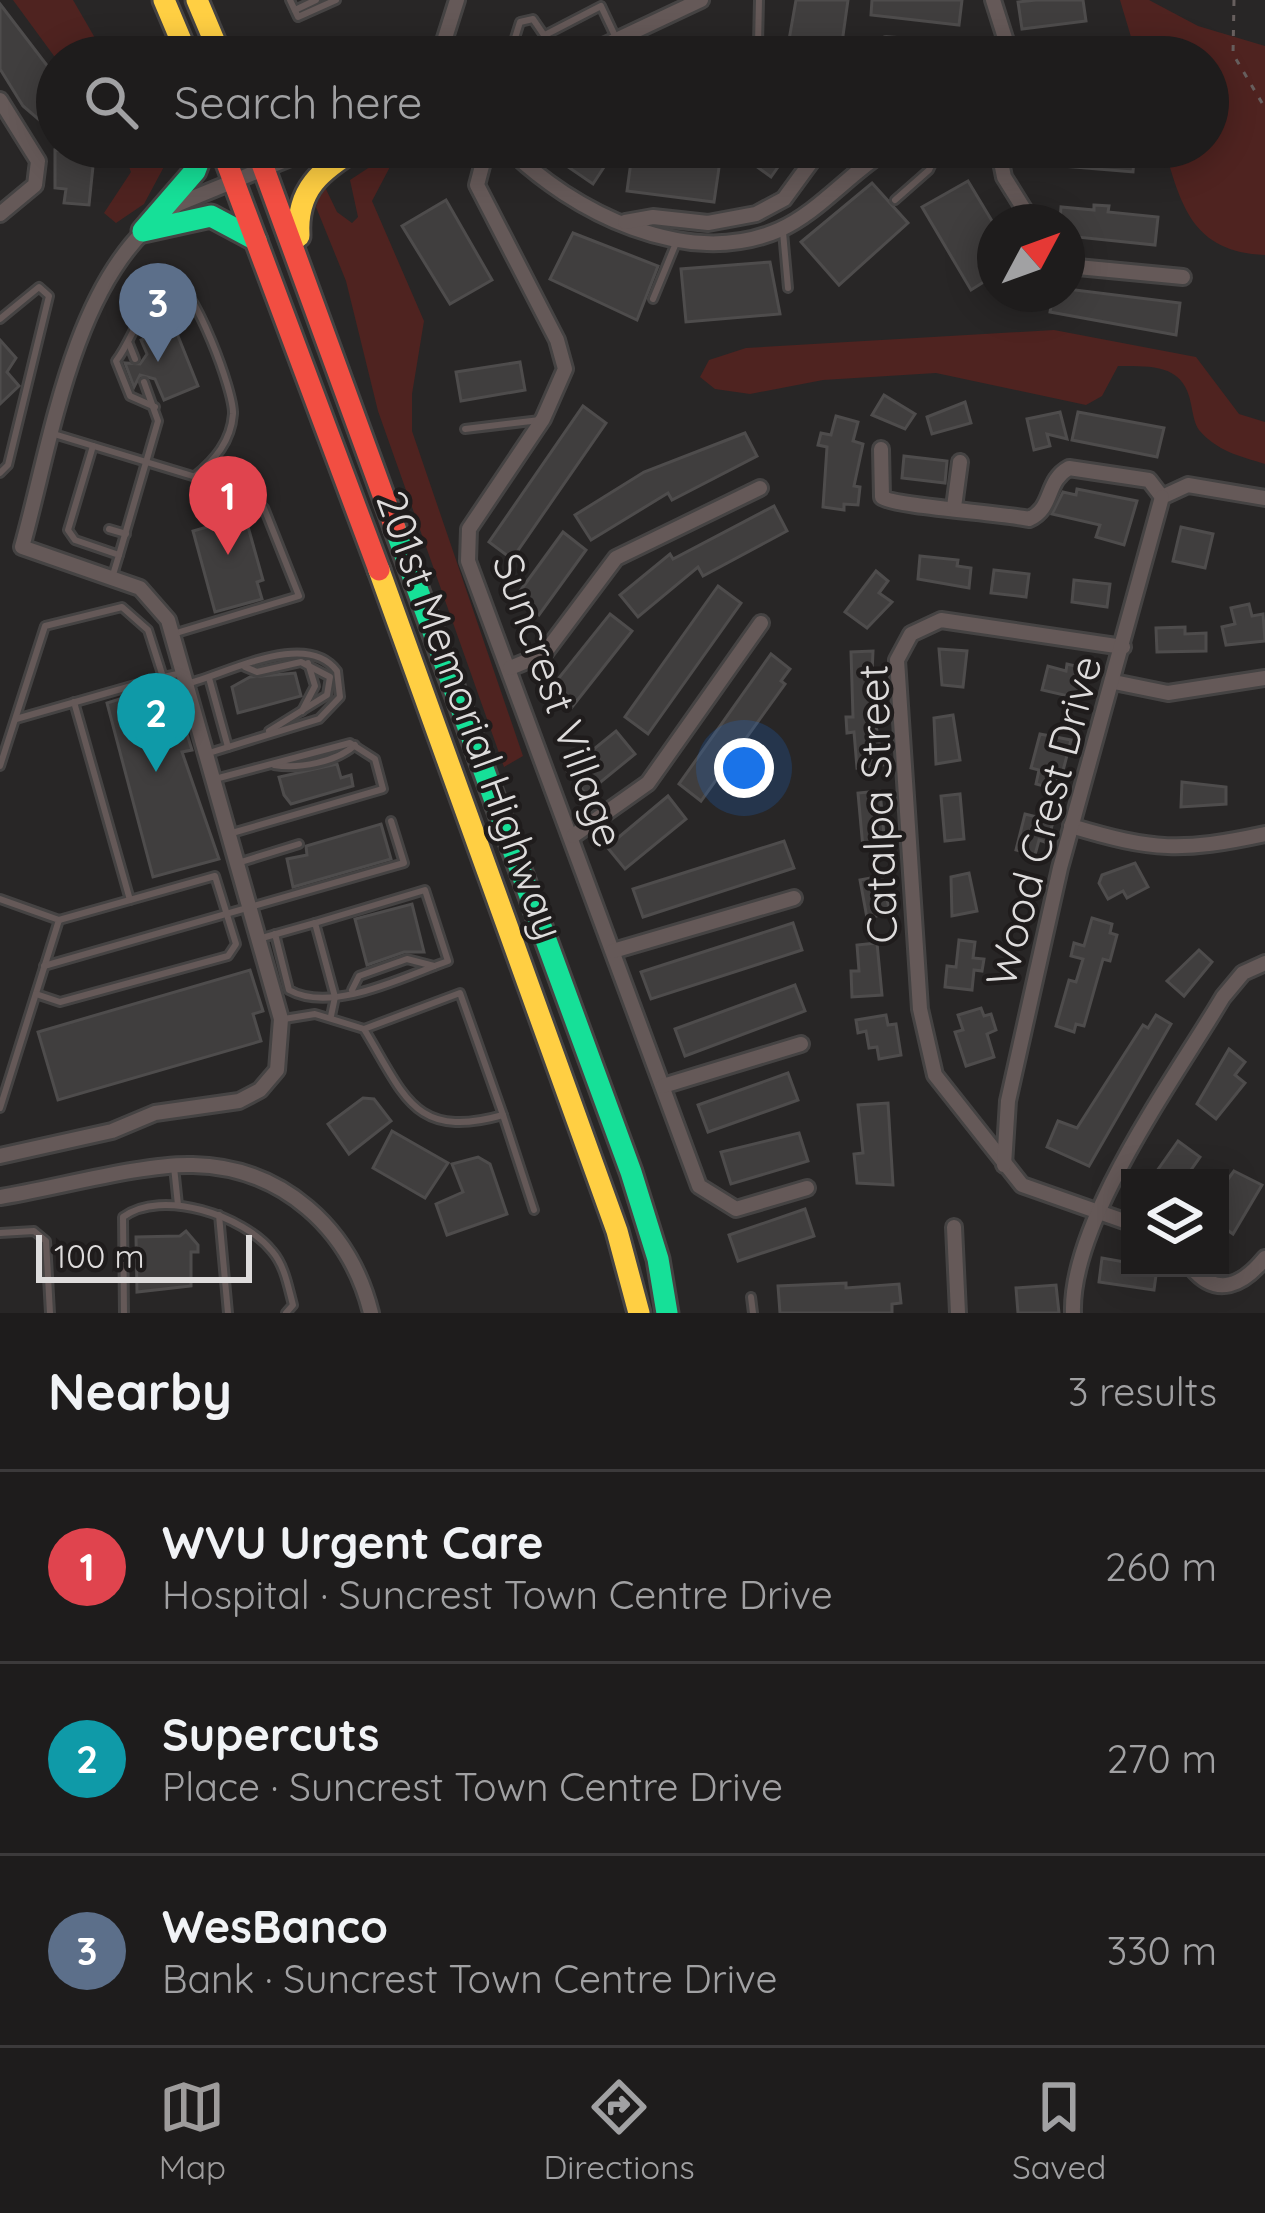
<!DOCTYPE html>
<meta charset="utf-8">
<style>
body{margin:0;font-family:Quicksand,sans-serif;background:#2b2929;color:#f1f3f6}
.controls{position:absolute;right:36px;bottom:36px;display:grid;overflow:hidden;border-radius:0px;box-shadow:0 6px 30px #0003}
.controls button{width:108px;height:108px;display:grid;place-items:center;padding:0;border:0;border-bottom:3px solid #3c3a3b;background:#1e1c1c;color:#f1f3f6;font:60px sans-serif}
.compass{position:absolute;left:977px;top:204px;width:108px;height:108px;border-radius:50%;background:#1e1c1c;box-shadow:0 6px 30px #0003;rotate:49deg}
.scale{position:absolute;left:36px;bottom:30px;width:216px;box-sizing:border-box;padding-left:12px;border:6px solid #dedcdc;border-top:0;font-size:33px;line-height:42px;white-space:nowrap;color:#dedcdc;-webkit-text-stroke:9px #1f1c1c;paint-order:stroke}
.you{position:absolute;left:744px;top:768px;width:42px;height:42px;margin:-30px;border:9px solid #fff;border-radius:50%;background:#1a73e8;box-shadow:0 0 0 18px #1a73e833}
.badge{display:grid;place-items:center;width:78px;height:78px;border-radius:50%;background:#9e9c9c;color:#fff;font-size:39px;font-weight:700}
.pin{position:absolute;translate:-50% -99px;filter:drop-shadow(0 3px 6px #0008)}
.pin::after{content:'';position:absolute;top:63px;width:42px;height:36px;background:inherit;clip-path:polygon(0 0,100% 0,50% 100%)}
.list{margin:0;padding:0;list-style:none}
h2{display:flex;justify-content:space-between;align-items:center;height:156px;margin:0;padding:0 48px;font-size:51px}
h2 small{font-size:39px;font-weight:400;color:#a1a1a3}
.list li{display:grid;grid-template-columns:78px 1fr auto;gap:36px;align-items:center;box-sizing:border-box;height:192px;padding:0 48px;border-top:3px solid #3c3a3b}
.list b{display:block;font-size:45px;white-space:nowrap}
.list p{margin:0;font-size:39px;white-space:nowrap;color:#a1a1a3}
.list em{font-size:39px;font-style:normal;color:#a1a1a3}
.icon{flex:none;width:66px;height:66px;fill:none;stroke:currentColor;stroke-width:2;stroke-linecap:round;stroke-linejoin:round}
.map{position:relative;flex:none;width:1265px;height:1313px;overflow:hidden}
.search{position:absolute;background:#1e1c1c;box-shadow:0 6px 30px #0003;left:36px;right:36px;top:36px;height:132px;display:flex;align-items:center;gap:30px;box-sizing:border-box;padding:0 42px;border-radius:66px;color:#a1a1a3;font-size:45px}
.sheet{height:732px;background:#1e1c1c}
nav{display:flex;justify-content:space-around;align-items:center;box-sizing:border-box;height:168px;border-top:3px solid #3c3a3b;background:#1e1c1c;font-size:33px;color:#a1a1a3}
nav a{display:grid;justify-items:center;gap:6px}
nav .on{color:#9e9c9c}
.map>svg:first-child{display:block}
</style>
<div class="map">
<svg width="1265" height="1313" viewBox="0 0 1265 1313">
<rect width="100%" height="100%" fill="#282626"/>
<!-- green -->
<g fill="#4f2320">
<path d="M 13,0 L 73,0 L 106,57 L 57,60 Z"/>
<path d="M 1120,0 L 1149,0 L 1198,26 L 1265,46 L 1265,255 C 1192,252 1181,205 1164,147 L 1208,147 L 1208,57 L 1137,57 Z"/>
<path d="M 121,147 L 159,147 L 167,161 L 144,204 L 116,223 L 104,213 L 131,172 Z"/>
<path d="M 385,157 L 392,163 L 372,201 L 424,321 L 412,394 L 412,431 L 523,756 L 504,767 L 378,411 L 346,281 L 316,207 L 323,183 L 337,212 L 352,223 L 358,217 L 350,180 Z"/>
<path d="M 1054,330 L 1196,357 L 1239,414 L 1265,422 L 1265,464 C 1239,456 1217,451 1199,430 C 1194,423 1193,413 1191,404 C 1184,364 1152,366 1118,366 L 1102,396 L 1086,405 L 936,373 L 823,380 L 750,394 L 715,389 L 700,377 L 709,360 L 746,348 Z"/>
</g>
<!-- building -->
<g fill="#403e3e" stroke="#4e4c4c" stroke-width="3">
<path d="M 796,0 L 848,0 L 840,57 L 786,57 Z"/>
<path d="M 872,0 L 962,0 L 959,25 L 871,15 Z"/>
<path d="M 1036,0 L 1083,0 L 1086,21 L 1022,29 L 1018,2 Z"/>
<path d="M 0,4 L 52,72 L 57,68 L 57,135 L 23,106 L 0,69 Z"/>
<path d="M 66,147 L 95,147 L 89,205 L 64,203 L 66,189 L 55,188 L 55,150 L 70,152 Z"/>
<path d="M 539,147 L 617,147 L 593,184 Z"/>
<path d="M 633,147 L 722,147 L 714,202 L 627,191 Z"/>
<path d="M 730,147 L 792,147 L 771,177 Z"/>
<path d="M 1038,147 L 1135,147 L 1133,172 L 1036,164 Z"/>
<path d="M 968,181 L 995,226 L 995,275 L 971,290 L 922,207 Z"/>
<path d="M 872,183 L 908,223 L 839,285 L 801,242 Z"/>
<path d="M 446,200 L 492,280 L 450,304 L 402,226 Z"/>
<path d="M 1094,205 L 1109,206 L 1108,212 L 1158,217 L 1155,245 L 1067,236 L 1067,222 L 1060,222 L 1061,207 L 1094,210 Z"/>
<path d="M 573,233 L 658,266 L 637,320 L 550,279 Z"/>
<path d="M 770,262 L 780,314 L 686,322 L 681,269 Z"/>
<path d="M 1067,289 L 1180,303 L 1176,335 L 1050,312 L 1053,294 L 1067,294 Z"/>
<path d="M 174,326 L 198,386 L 164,400 L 155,379 L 140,375 L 134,387 L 125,363 L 140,364 L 147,354 L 141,340 Z"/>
<path d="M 0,340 L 16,358 L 7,372 L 19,386 L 0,404 Z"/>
<path d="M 520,362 L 525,390 L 461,401 L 456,372 Z"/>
<path d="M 884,395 L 915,414 L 905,429 L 872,415 Z"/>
<path d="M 965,402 L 971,423 L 932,434 L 927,417 Z"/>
<path d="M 583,406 L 606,423 L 512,559 L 489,542 Z"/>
<path d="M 1060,412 L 1067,439 L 1047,434 L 1050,446 L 1034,450 L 1027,419 Z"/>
<path d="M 1078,412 L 1164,428 L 1157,457 L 1072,440 Z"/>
<path d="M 836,416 L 858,422 L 853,441 L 863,444 L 854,486 L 860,487 L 858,505 L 844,504 L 844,510 L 823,507 L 827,447 L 818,445 L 821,433 L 831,435 Z"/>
<path d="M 745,433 L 757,456 L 672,500 L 668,493 L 591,540 L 575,515 L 644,472 Z"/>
<path d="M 904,456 L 947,461 L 945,483 L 902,478 Z"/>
<path d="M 1077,489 L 1137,501 L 1124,545 L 1096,537 L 1100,525 L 1052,514 L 1063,492 L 1076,495 Z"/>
<path d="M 774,506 L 787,531 L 703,576 L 698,567 L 638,617 L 620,595 L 670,554 L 673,559 Z"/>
<path d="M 245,516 L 263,580 L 257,582 L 262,599 L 215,612 L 193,531 Z"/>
<path d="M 1181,527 L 1213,534 L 1205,568 L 1173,561 Z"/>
<path d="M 563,532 L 586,550 L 539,615 L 515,598 Z"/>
<path d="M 920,556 L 958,560 L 957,566 L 971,568 L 969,588 L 918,579 Z"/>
<path d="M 994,570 L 1029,574 L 1026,597 L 991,593 Z"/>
<path d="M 876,571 L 888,581 L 879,593 L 892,602 L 867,628 L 845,612 Z"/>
<path d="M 1074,580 L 1110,584 L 1107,607 L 1072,602 Z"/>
<path d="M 718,586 L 741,603 L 648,734 L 625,717 Z"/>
<path d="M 1249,604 L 1252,616 L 1263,614 L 1265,641 L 1226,645 L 1222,627 L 1235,624 L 1231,608 Z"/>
<path d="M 610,614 L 632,631 L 572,707 L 550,689 Z"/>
<path d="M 1185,627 L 1185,634 L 1206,633 L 1206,651 L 1157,652 L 1156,628 Z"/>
<path d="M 939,649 L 967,651 L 963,687 L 942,685 Z"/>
<path d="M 873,651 L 871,697 L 883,765 L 857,768 L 854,732 L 847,733 L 846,717 L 853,717 L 851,652 Z"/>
<path d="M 771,654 L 790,669 L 781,681 L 785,684 L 701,801 L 679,784 Z"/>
<path d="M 1067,664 L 1084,668 L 1077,698 L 1042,690 L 1048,666 L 1066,671 Z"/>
<path d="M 295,673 L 301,696 L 238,713 L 232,687 L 250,677 Z"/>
<path d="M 171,683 L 192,750 L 182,752 L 219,859 L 153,877 L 107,703 Z"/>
<path d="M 953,715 L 960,760 L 936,764 L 934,718 Z"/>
<path d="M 616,731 L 635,754 L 586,794 L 567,771 Z"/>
<path d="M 1040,734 L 1071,740 L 1058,790 L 1036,784 L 1039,770 L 1031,768 Z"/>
<path d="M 337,764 L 341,778 L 351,775 L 353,786 L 291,804 L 284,795 L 279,777 Z"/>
<path d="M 1182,782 L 1226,787 L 1226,804 L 1181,807 Z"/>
<path d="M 880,791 L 885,846 L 863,848 L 858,793 Z"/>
<path d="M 960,794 L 964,839 L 945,841 L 941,796 Z"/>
<path d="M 668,796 L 686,819 L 625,869 L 607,847 Z"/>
<path d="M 1025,814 L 1053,821 L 1048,843 L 1039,840 L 1035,855 L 1016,850 Z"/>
<path d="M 381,824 L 391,859 L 293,887 L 287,859 L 307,855 L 306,846 Z"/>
<path d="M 784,841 L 794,868 L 643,917 L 633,889 Z"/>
<path d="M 1135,863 L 1148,887 L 1127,898 L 1123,891 L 1108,899 L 1099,883 L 1102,875 Z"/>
<path d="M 969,873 L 977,911 L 952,916 L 951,877 Z"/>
<path d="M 882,876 L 890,913 L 867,918 L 860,880 Z"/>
<path d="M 412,904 L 424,952 L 404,952 L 367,965 L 355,919 Z"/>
<path d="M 1092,918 L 1112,924 L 1110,933 L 1117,935 L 1110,961 L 1103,959 L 1084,1026 L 1076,1024 L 1074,1032 L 1056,1026 L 1069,980 L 1076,982 L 1083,959 L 1071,956 L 1074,943 L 1084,946 Z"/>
<path d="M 793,923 L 802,950 L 651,999 L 641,972 Z"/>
<path d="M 959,940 L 975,942 L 973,958 L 984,959 L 982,971 L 974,970 L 972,990 L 945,987 L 947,966 L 956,967 Z"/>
<path d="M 877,943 L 882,995 L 852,997 L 851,971 L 859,971 L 857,945 Z"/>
<path d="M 1199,950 L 1212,962 L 1184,996 L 1167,981 Z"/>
<path d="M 250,970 L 263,1011 L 253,1014 L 261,1041 L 58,1100 L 38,1032 Z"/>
<path d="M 795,985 L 805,1011 L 685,1056 L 675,1029 Z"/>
<path d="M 981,1008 L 984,1016 L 991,1014 L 996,1030 L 987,1034 L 994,1057 L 966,1066 L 955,1032 L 963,1030 L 958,1015 Z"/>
<path d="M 886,1015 L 888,1025 L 896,1024 L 901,1055 L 879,1059 L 877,1047 L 869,1048 L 866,1031 L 858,1033 L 856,1020 Z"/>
<path d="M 1156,1015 L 1171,1024 L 1089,1166 L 1047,1147 L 1058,1121 L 1077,1128 L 1143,1025 L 1148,1028 Z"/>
<path d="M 1229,1049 L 1245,1062 L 1235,1075 L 1245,1083 L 1216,1119 L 1197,1104 Z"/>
<path d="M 788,1073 L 798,1100 L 708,1132 L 698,1105 Z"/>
<path d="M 363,1098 L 374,1099 L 391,1121 L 349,1154 L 328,1124 Z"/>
<path d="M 888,1103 L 893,1185 L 857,1183 L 854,1154 L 863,1153 L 858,1105 Z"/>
<path d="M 392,1131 L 448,1163 L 425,1198 L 373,1168 Z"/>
<path d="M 799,1133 L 808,1161 L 731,1184 L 721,1152 Z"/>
<path d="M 1178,1141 L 1200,1157 L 1191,1170 L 1202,1178 L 1152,1178 Z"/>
<path d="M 478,1157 L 490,1164 L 507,1214 L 447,1235 L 436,1204 L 463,1192 L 452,1164 Z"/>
<path d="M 1234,1171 L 1262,1185 L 1233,1234 L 1220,1225 L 1220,1190 Z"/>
<path d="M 805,1209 L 814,1236 L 738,1261 L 729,1235 Z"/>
<path d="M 186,1231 L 198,1245 L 198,1252 L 191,1252 L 191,1286 L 137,1292 L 136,1237 L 180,1236 Z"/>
<path d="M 1102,1258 L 1130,1263 L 1130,1268 L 1157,1268 L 1154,1290 L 1099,1282 Z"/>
<path d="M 846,1283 L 846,1288 L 899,1284 L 901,1303 L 892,1304 L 892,1313 L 780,1313 L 778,1286 Z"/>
<path d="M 1056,1285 L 1059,1313 L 1018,1313 L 1016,1288 Z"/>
</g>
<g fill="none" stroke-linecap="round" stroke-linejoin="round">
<!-- lane casing -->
<g stroke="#454343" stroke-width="12">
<g id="lane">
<path d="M 290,0 L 298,17 L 336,0"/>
<path d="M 295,10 L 316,0"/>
<path d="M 545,35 L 601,6 L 616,38"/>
<path d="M 886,41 L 981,50 L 1004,39"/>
<path d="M 758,44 L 759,0"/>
<path d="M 509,57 L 520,22 L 533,19 L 559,57"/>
<path d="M 895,200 L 929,170 L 940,147"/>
<path d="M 783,232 L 788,288"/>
<path d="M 653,299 L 676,243"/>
<path d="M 0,319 L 39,287 L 49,296 L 8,465 L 0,473"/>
<path d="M 129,344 L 135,359"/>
<path d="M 155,407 L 130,396 L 116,361 C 135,337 143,294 174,281 C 194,286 234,391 233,414 C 231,441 215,460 195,476"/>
<path d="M 465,429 L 540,420"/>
<path d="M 54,434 L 242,491 L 264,508 L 299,596 L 173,634"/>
<path d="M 93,446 L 68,530 L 75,540 L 119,555 L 112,578"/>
<path d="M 109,529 L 126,534"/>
<path d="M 119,555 L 158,421 L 144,382"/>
<path d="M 245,667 L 257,672 L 301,662 L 330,677 L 327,695 L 269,731"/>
<path d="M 209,678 L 228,747"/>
<path d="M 186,684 C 227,674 306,629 337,671 L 340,697 L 319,719 L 209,753"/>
<path d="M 74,702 L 130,900"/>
<path d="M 302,711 L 315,686 L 308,663"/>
<path d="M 16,719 L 163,677"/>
<path d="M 274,765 C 299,769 337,762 355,745"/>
<path d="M 0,766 L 45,626 L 122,607 L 148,630 L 163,677 L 183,673"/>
<path d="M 215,779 L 350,743 L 375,759 L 383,789 L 232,833"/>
<path d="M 241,862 L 299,844"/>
<path d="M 0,899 L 59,920 L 0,1108"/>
<path d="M 275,934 L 289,990 C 332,1014 405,976 448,961 L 425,890 L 315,923"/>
<path d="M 262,938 L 315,923 L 335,997 L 331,1016"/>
<path d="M 44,966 L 404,863 L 391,821"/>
<path d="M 352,990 L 359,976 L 407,959 L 434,966"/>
<path d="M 36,994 L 60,1002 L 228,956 L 236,944 L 215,876 L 59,920"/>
<path d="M 284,1019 L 315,1014 L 364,1029 C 405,1096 414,1140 503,1115 L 534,1210"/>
<path d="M 364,1029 L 460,993 L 503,1115"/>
<path d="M 174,1167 L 178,1205"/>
<path d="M 219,1215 L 228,1313"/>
<path d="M 0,1233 L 34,1231 L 46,1241 L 50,1313"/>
<path d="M 751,1297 L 753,1313"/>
<path d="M 124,1313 L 123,1217 C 162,1188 244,1216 272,1251 C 285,1266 288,1287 293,1305 L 286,1313"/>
</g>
</g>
<!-- street casing -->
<g stroke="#454343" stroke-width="20">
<g id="street">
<path d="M 993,0 L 1011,57"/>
<path d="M 439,57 L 457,0"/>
<path d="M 580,57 L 701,0"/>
<path d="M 0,100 L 38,161 L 35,185 L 0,214"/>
<path d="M 487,147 L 477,185 L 557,340 L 565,369 L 543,419 L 469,529 L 468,561 L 699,1186 L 736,1209 L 807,1188"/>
<path d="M 507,147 C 572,212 687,270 779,230 C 820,212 853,169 892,147"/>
<path d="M 998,147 L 1004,177 L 1032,222"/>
<path d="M 163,215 L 178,204 L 317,147"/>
<path d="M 625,222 L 653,217 L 708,223 L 756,214 L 784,199 L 822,147"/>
<path d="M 1067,266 L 1183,277"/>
<path d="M 881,449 L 882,497 C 892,506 1002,513 1029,519 C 1054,508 1045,481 1069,468 L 1149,480 L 1162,497 L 1188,485 L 1265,498"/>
<path d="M 954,507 L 960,462"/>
<path d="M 1123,647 L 941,620 L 911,634 L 897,660 L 920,1009 L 935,1075 L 1022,1185 L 1130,1223"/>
<path d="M 510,668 L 544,654 L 616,558 L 760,488"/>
<path d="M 1114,682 L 1168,693 L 1265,678"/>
<path d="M 1071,826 C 1154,851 1181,852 1265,834"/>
<path d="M 573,836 L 648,783 L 761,623"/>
<path d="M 613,951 L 794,898"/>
<path d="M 663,1086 L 801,1044"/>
<path d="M 0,1156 L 112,1131 L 155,1113 L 239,1101 L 260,1090 L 277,1070 L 281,1019 L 168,620 L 140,588 L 22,547 C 50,447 70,303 146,229"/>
<path d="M 1004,1165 L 1008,1101 L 1060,868 L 1162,497"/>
<path d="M 0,1197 C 52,1189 144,1163 193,1165 C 282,1167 350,1228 371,1313"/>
<path d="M 954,1227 L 958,1313"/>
<path d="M 1192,1268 C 1217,1298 1243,1285 1265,1258"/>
<path d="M 1073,1313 C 1070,1221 1175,1078 1223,997 L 1243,973 L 1265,963"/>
</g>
</g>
<!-- fast casing -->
<g stroke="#454343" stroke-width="27">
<g id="fast">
<path d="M 204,147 L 195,171 L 143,231 L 211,216 L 256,240"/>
<path d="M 395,528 L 631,1172 L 658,1259 L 667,1313"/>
</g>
</g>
<!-- slow casing -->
<g stroke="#454343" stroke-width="27">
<g id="slow">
<path d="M 164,0 L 188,57"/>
<path d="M 197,0 L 221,57"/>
<path d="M 299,236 C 296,189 321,170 359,147"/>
<path d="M 379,570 L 617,1231 L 639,1313"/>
</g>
</g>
<!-- jam casing -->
<g stroke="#454343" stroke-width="27">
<g id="jam">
<path d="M 221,147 L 379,570"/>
<path d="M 256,147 L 395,528"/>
</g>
</g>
<!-- path -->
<path stroke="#675f5e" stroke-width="3" stroke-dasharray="6 9" stroke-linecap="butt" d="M 1234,0 L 1233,54 L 1265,108"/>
<!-- lane -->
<use href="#lane" stroke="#655958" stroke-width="6"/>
<!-- street -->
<use href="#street" stroke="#655958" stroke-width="14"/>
<!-- fast -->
<use href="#fast" stroke="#16e098" stroke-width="21"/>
<!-- slow -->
<use href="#slow" stroke="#ffcf43" stroke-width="21"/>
<!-- jam -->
<use href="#jam" stroke="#f24e42" stroke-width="21"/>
</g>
<g text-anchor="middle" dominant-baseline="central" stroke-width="9" stroke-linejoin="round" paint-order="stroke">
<!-- street labels -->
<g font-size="42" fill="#dedcdc" stroke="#1f1c1c">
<text transform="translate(559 700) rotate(70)">Suncrest Village</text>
<text transform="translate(471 715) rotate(70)">201st Memorial Highway</text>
<text transform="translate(877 804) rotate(-92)">Catalpa Street</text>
<text transform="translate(1043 821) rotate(-75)">Wood Crest Drive</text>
</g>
</g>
</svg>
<div class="controls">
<button><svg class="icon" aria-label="layers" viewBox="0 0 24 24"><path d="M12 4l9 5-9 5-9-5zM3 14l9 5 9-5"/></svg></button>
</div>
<svg class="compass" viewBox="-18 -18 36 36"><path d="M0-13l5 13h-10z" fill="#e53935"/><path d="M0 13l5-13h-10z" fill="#a1a1a3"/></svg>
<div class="scale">100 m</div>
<div class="you"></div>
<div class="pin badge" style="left:228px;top:555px;background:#e0444e">1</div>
<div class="pin badge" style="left:156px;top:772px;background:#0f9aa8">2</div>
<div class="pin badge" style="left:158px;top:362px;background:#5c6f8a">3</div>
<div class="search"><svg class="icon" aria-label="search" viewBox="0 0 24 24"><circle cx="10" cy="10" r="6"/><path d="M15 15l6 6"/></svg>Search here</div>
</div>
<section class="sheet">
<h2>Nearby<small>3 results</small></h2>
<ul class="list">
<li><span class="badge" style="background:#e0444e">1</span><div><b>WVU Urgent Care</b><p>Hospital · Suncrest Town Centre Drive</p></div><em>260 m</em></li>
<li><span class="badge" style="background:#0f9aa8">2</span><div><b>Supercuts</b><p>Place · Suncrest Town Centre Drive</p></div><em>270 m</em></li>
<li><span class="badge" style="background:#5c6f8a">3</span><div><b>WesBanco</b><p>Bank · Suncrest Town Centre Drive</p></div><em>330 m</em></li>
</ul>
</section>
<nav>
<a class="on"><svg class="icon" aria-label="map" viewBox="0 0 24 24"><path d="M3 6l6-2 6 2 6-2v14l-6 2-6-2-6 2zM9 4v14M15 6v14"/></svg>Map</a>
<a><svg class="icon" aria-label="directions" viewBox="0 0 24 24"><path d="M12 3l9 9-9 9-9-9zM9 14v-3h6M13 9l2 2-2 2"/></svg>Directions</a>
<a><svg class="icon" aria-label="saved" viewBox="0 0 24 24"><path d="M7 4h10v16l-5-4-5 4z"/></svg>Saved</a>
</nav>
